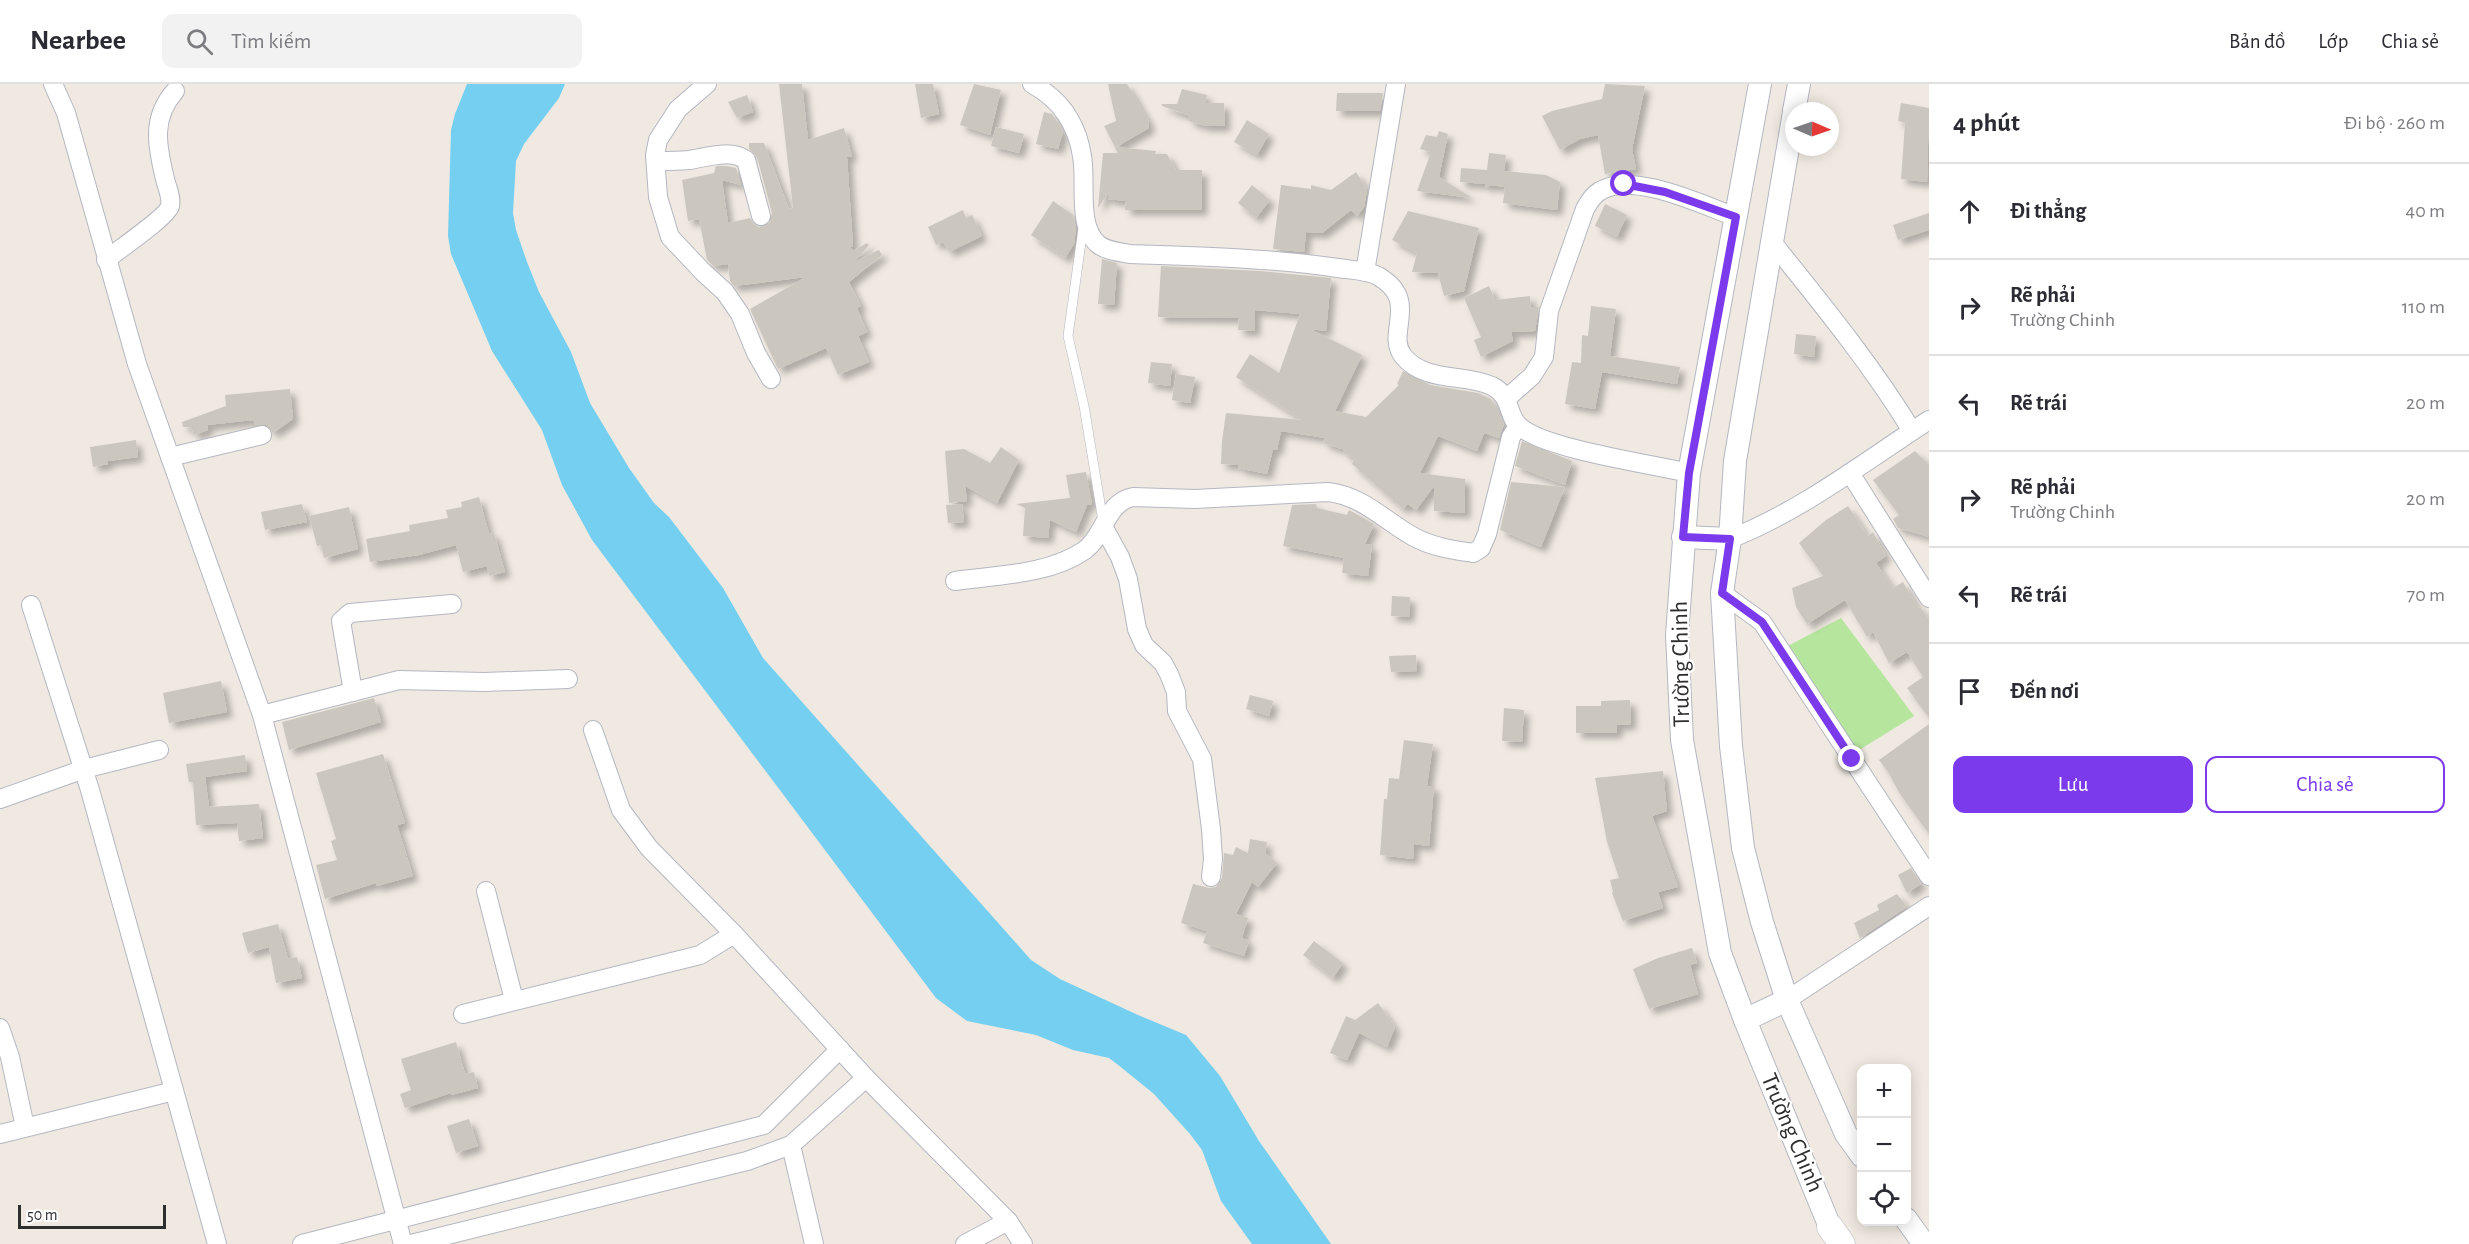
<!DOCTYPE html>
<html lang="vi">
<meta charset="utf-8">
<style>
body{margin:0;font-family:"Alegreya Sans",sans-serif;background:#f2f2f3;color:#2b2b33}
.controls{position:absolute;right:18px;bottom:18px;display:grid;overflow:hidden;border-radius:12px;box-shadow:0 3px 15px #0003}
.controls button{width:54px;height:54px;display:grid;place-items:center;padding:0;border:0;border-bottom:2px solid #e1e1e2;background:#fff;color:#2b2b33;font:30px sans-serif}
.compass{position:absolute;left:1785px;top:18px;width:54px;height:54px;border-radius:50%;background:#fff;box-shadow:0 3px 15px #0003;rotate:92deg}
.scale{position:absolute;left:18px;bottom:15px;width:148px;box-sizing:border-box;padding-left:6px;border:3px solid #2e2e2e;border-top:0;font-size:16px;line-height:21px;white-space:nowrap;color:#2e2e2e;-webkit-text-stroke:4px #fff;paint-order:stroke}
.stop{position:absolute;width:18px;height:18px;margin:-14px;border:4px solid #7c3aed;border-radius:50%;background:#fff}
.stop.end{background:#7c3aed;border-color:#fff;box-shadow:0 2px 6px #0008}
.list{margin:0;padding:0;list-style:none}
h2{display:flex;justify-content:space-between;align-items:center;height:78px;margin:0;padding:0 24px;font-size:26px}
h2 small{font-size:20px;font-weight:400;color:#7c7c81}
.list li{display:grid;grid-template-columns:39px 1fr auto;gap:18px;align-items:center;box-sizing:border-box;height:96px;padding:0 24px;border-top:2px solid #e1e1e2}
.list b{display:block;font-size:22px;white-space:nowrap}
.list p{margin:0;font-size:20px;white-space:nowrap;color:#7c7c81}
.list em{font-size:20px;font-style:normal;color:#7c7c81}
.actions{display:flex;gap:12px;padding:18px 24px}
.actions a{flex:1;padding:14px 0;border:2px solid #7c3aed;border-radius:12px;text-align:center;font-size:21px;color:#7c3aed}
.actions .main{background:#7c3aed;color:#fff}
.icon{flex:none;width:33px;height:33px;fill:none;stroke:currentColor;stroke-width:2;stroke-linecap:round;stroke-linejoin:round}
.map{position:relative;flex:none;width:1929px;height:1160px;overflow:hidden}
header{display:flex;align-items:center;gap:36px;box-sizing:border-box;height:84px;padding:0 30px;background:#fff;border-bottom:2px solid #e1e1e2}
header strong{font-size:28px}
nav{display:flex;gap:33px;margin-inline-start:auto;font-size:21px}
.search{width:420px;height:54px;background:#f2f2f3;display:flex;align-items:center;gap:15px;box-sizing:border-box;padding:0 21px;border-radius:12px;color:#7c7c81;font-size:22px}
main{display:flex}
aside{flex:1;background:#fff}
.map>svg:first-child{display:block}
</style>
<header>
<strong>Nearbee</strong>
<div class="search"><svg class="icon" aria-label="search" viewBox="0 0 24 24"><circle cx="10" cy="10" r="6"/><path d="M15 15l6 6"/></svg>Tìm kiếm</div>
<nav><a>Bản đồ</a><a>Lớp</a><a>Chia sẻ</a></nav>
</header>
<main>
<div class="map">
<svg width="1929" height="1160" viewBox="0 0 1929 1160">
<defs>
<filter id="shadow"><feDropShadow dx="5.5" dy="5.5" stdDeviation="3" flood-color="#0004"/></filter>
</defs>
<rect width="100%" height="100%" fill="#efe9e1"/>
<!-- green -->
<path fill="#b6e59e" d="M 1841,534 L 1914,632 L 1856,668 L 1786,563 Z"/>
<!-- water -->
<path fill="#75cff0" d="M 467,0 L 565,0 L 559,14 L 524,60 L 516,77 L 513,129 L 516,146 L 527,178 L 539,208 L 571,268 L 590,319 L 629,384 L 654,419 L 669,433 L 723,504 L 763,574 L 1031,876 L 1060,895 L 1138,931 L 1186,951 L 1220,992 L 1259,1057 L 1331,1160 L 1252,1160 L 1221,1117 L 1202,1066 L 1190,1050 L 1154,1010 L 1122,984 L 1109,974 L 1073,966 L 1036,951 L 967,937 L 936,914 L 592,456 L 562,401 L 542,346 L 492,267 L 451,170 L 448,152 L 451,46 L 455,30 Z"/>
<!-- building -->
<g fill="#cbc7bf" filter="url(#shadow)">
<path d="M 779,0 L 802,0 L 808,56 L 844,44 L 852,72 L 847,73 L 853,162 L 850,163 L 853,167 L 867,159 L 869,161 L 854,178 L 879,166 L 882,171 L 849,198 L 861,222 L 857,224 L 867,248 L 858,252 L 869,278 L 838,291 L 826,264 L 778,285 L 750,225 L 806,193 L 734,202 L 730,197 L 728,180 L 714,182 L 707,176 L 699,135 L 688,137 L 682,96 L 714,89 L 716,82 L 726,82 L 736,84 L 741,101 L 722,96 L 728,139 L 750,134 L 754,140 L 759,143 L 769,139 L 772,129 L 757,73 L 749,65 L 749,59 L 764,59 L 789,125 L 793,124 Z"/>
<path d="M 915,0 L 933,0 L 939,30 L 921,34 Z"/>
<path d="M 974,0 L 1001,6 L 990,51 L 960,41 Z"/>
<path d="M 1108,0 L 1127,0 L 1149,38 L 1149,44 L 1116,63 L 1156,67 L 1155,70 L 1167,70 L 1177,88 L 1177,86 L 1202,86 L 1202,126 L 1125,126 L 1126,117 L 1108,115 L 1108,109 L 1098,124 L 1103,69 L 1118,69 L 1104,42 L 1116,37 Z"/>
<path d="M 1605,0 L 1645,2 L 1632,65 L 1636,85 L 1605,90 L 1598,51 L 1580,55 L 1560,66 L 1542,32 L 1552,27 L 1602,15 Z"/>
<path d="M 1182,5 L 1207,11 L 1205,19 L 1224,19 L 1225,42 L 1206,42 L 1189,37 L 1190,32 L 1162,22 L 1162,20 L 1177,20 Z"/>
<path d="M 1337,9 L 1383,9 L 1380,27 L 1336,27 Z"/>
<path d="M 747,11 L 753,28 L 737,34 L 728,18 Z"/>
<path d="M 1901,19 L 1929,24 L 1927,98 L 1901,95 L 1905,39 L 1898,37 Z"/>
<path d="M 1044,28 L 1052,30 L 1063,48 L 1058,65 L 1036,60 Z"/>
<path d="M 1247,36 L 1269,50 L 1257,71 L 1234,58 Z"/>
<path d="M 996,43 L 1024,50 L 1019,69 L 991,62 Z"/>
<path d="M 1439,47 L 1448,50 L 1439,93 L 1472,114 L 1417,107 L 1431,68 L 1420,65 L 1426,51 L 1437,53 Z"/>
<path d="M 1489,69 L 1506,71 L 1504,87 L 1546,91 L 1560,98 L 1557,126 L 1503,119 L 1505,103 L 1491,101 L 1485,104 L 1486,100 L 1460,98 L 1461,84 L 1487,86 Z"/>
<path d="M 1356,88 L 1367,105 L 1364,123 L 1357,132 L 1351,126 L 1322,149 L 1306,148 L 1304,168 L 1273,165 L 1281,101 L 1311,105 L 1311,101 L 1331,106 Z"/>
<path d="M 1252,101 L 1270,116 L 1256,134 L 1238,119 Z"/>
<path d="M 1053,117 L 1073,131 L 1076,144 L 1074,160 L 1065,174 L 1031,151 Z"/>
<path d="M 1605,120 L 1627,131 L 1617,153 L 1595,142 Z"/>
<path d="M 963,126 L 966,134 L 972,131 L 982,152 L 949,168 L 943,158 L 936,161 L 928,143 Z"/>
<path d="M 1408,127 L 1479,144 L 1464,207 L 1444,212 L 1438,189 L 1412,188 L 1417,169 L 1392,156 Z"/>
<path d="M 1929,129 L 1929,146 L 1898,156 L 1893,141 Z"/>
<path d="M 1102,175 L 1117,179 L 1114,221 L 1098,220 Z"/>
<path d="M 1161,182 L 1260,187 L 1331,194 L 1326,247 L 1310,245 L 1362,271 L 1335,327 L 1366,333 L 1399,301 L 1397,300 L 1403,287 L 1430,301 L 1478,309 L 1491,315 L 1504,340 L 1499,354 L 1484,349 L 1477,367 L 1438,352 L 1420,389 L 1465,395 L 1465,429 L 1434,427 L 1434,402 L 1416,426 L 1408,420 L 1403,425 L 1352,380 L 1355,374 L 1343,369 L 1345,366 L 1323,359 L 1325,354 L 1281,347 L 1277,366 L 1273,365 L 1267,390 L 1238,384 L 1239,381 L 1221,380 L 1222,357 L 1226,329 L 1302,336 L 1236,293 L 1250,270 L 1279,289 L 1300,230 L 1255,226 L 1255,247 L 1238,246 L 1239,234 L 1158,233 Z"/>
<path d="M 1489,202 L 1495,216 L 1530,212 L 1531,223 L 1539,223 L 1535,247 L 1511,248 L 1513,257 L 1481,273 L 1474,256 L 1481,253 L 1464,214 Z"/>
<path d="M 1591,222 L 1616,225 L 1610,272 L 1680,283 L 1677,300 L 1602,288 L 1595,325 L 1565,320 L 1572,278 L 1581,279 L 1582,251 L 1588,252 Z"/>
<path d="M 1796,250 L 1816,252 L 1814,273 L 1794,270 Z"/>
<path d="M 1151,278 L 1172,280 L 1170,302 L 1148,299 Z"/>
<path d="M 1176,290 L 1195,293 L 1190,319 L 1172,316 Z"/>
<path d="M 290,305 L 293,335 L 273,349 L 266,340 L 256,341 L 253,336 L 207,341 L 208,346 L 194,351 L 191,343 L 183,343 L 182,338 L 226,322 L 225,311 Z"/>
<path d="M 136,356 L 138,373 L 108,377 L 108,380 L 93,383 L 90,363 Z"/>
<path d="M 1522,357 L 1572,377 L 1565,401 L 1515,382 Z"/>
<path d="M 1001,363 L 1019,376 L 997,419 L 965,402 L 967,417 L 949,419 L 945,367 L 964,365 L 990,379 Z"/>
<path d="M 1915,367 L 1929,381 L 1929,453 L 1898,444 L 1893,435 L 1899,431 L 1873,396 Z"/>
<path d="M 1086,388 L 1092,420 L 1087,421 L 1076,448 L 1050,436 L 1048,454 L 1023,452 L 1025,424 L 1016,420 L 1070,414 L 1066,391 Z"/>
<path d="M 1511,398 L 1565,403 L 1541,463 L 1500,446 Z"/>
<path d="M 479,413 L 489,450 L 494,449 L 505,488 L 489,492 L 487,482 L 463,488 L 456,461 L 419,471 L 370,478 L 366,455 L 410,447 L 409,441 L 448,434 L 446,426 L 462,423 L 461,418 Z"/>
<path d="M 302,420 L 307,438 L 265,446 L 261,428 Z"/>
<path d="M 962,420 L 964,438 L 948,439 L 946,421 Z"/>
<path d="M 1316,420 L 1317,424 L 1347,431 L 1349,426 L 1374,440 L 1365,460 L 1372,461 L 1368,492 L 1342,489 L 1344,474 L 1283,462 L 1292,421 Z"/>
<path d="M 1848,422 L 1868,452 L 1873,448 L 1886,472 L 1876,479 L 1893,504 L 1903,498 L 1918,524 L 1920,523 L 1929,535 L 1929,634 L 1907,604 L 1923,593 L 1907,568 L 1889,579 L 1873,548 L 1867,553 L 1845,516 L 1807,540 L 1796,523 L 1792,504 L 1823,492 L 1799,459 L 1826,436 Z"/>
<path d="M 349,423 L 358,465 L 324,474 L 321,461 L 317,462 L 309,432 Z"/>
<path d="M 1392,512 L 1410,513 L 1409,533 L 1391,532 Z"/>
<path d="M 1416,571 L 1417,587 L 1391,588 L 1389,572 Z"/>
<path d="M 221,597 L 227,628 L 169,639 L 163,609 Z"/>
<path d="M 1250,611 L 1273,617 L 1269,632 L 1246,625 Z"/>
<path d="M 374,614 L 381,638 L 289,666 L 282,638 Z"/>
<path d="M 1630,616 L 1631,640 L 1617,641 L 1617,649 L 1576,649 L 1576,622 L 1601,622 L 1601,617 Z"/>
<path d="M 1504,624 L 1524,626 L 1522,658 L 1502,657 Z"/>
<path d="M 1929,640 L 1929,750 L 1900,710 L 1888,688 L 1879,676 Z"/>
<path d="M 1404,656 L 1433,660 L 1427,702 L 1434,702 L 1429,762 L 1414,760 L 1413,775 L 1380,771 L 1384,715 L 1387,715 L 1389,694 L 1399,695 Z"/>
<path d="M 383,670 L 405,739 L 397,741 L 413,792 L 377,802 L 376,799 L 325,815 L 316,781 L 337,776 L 331,757 L 336,755 L 316,689 Z"/>
<path d="M 245,671 L 247,687 L 205,693 L 209,723 L 259,720 L 263,754 L 239,757 L 237,739 L 196,741 L 193,698 L 189,698 L 186,680 Z"/>
<path d="M 1663,687 L 1667,727 L 1652,732 L 1678,803 L 1658,808 L 1663,824 L 1623,837 L 1612,809 L 1613,808 L 1610,796 L 1619,794 L 1607,758 L 1595,694 Z"/>
<path d="M 1250,755 L 1267,758 L 1265,769 L 1277,779 L 1258,803 L 1252,798 L 1236,830 L 1248,834 L 1242,854 L 1249,857 L 1244,872 L 1203,859 L 1207,847 L 1181,839 L 1193,800 L 1209,804 L 1216,803 L 1222,794 L 1224,769 L 1233,771 L 1236,763 L 1248,769 Z"/>
<path d="M 1911,784 L 1921,800 L 1907,809 L 1898,791 Z"/>
<path d="M 1897,810 L 1907,823 L 1860,854 L 1854,839 L 1879,826 L 1877,821 Z"/>
<path d="M 278,840 L 288,875 L 297,873 L 302,894 L 276,899 L 269,863 L 248,869 L 242,849 Z"/>
<path d="M 1314,857 L 1343,879 L 1333,894 L 1303,871 Z"/>
<path d="M 1692,864 L 1697,879 L 1690,881 L 1698,910 L 1649,925 L 1633,885 L 1658,874 Z"/>
<path d="M 1378,919 L 1395,943 L 1387,963 L 1359,949 L 1347,976 L 1330,969 L 1346,932 L 1355,936 Z"/>
<path d="M 456,958 L 465,990 L 474,988 L 478,1004 L 451,1011 L 451,1009 L 405,1024 L 400,1010 L 411,1006 L 401,975 Z"/>
<path d="M 469,1035 L 478,1062 L 456,1069 L 447,1042 Z"/>
</g>
<g fill="none" stroke-linecap="round" stroke-linejoin="round">
<!-- service casing -->
<g stroke="#b4b7c1" stroke-width="10">
<path id="service" d="M 1083,144 L 1068,252 L 1084,322 L 1103,437"/>
</g>
<!-- minor casing -->
<g stroke="#b4b7c1" stroke-width="20">
<g id="minor">
<path d="M 53,0 L 66,29 L 137,280 L 262,631 L 403,1160"/>
<path d="M 707,0 L 678,25 L 658,56 L 655,71 L 658,113 L 670,153 L 703,188 L 725,208 L 740,230 L 756,269 L 771,295"/>
<path d="M 1032,0 C 1060,15 1077,40 1082,72 C 1087,97 1076,143 1099,161 C 1107,167 1120,168 1130,170 C 1197,172 1271,174 1338,184 C 1350,186 1367,186 1378,192 C 1421,217 1385,248 1403,272 C 1425,299 1464,289 1492,302 C 1512,312 1507,332 1519,342 C 1544,365 1651,380 1689,389"/>
<path d="M 656,77 C 667,77 678,77 689,76 C 708,73 730,65 746,76 L 761,132"/>
<path d="M 1772,158 C 1821,219 1871,280 1912,347"/>
<path d="M 106,176 C 118,166 167,133 170,122 C 172,113 167,104 165,95 C 157,62 151,34 175,7"/>
<path d="M 1365,188 L 1396,0"/>
<path d="M 1506,315 L 1532,292 L 1544,273 L 1549,227 L 1585,125 C 1589,118 1593,111 1600,107 C 1633,87 1702,121 1736,133"/>
<path d="M 170,373 L 262,351"/>
<path d="M 1850,389 L 1929,514"/>
<path d="M 1104,444 L 1120,473 L 1128,495 L 1137,545 L 1144,561 L 1163,579 L 1169,590 L 1176,608 L 1177,627 L 1202,675 L 1211,745 L 1213,775 L 1211,793"/>
<path d="M 1730,455 C 1803,426 1864,378 1929,336"/>
<path d="M 955,497 C 997,491 1049,491 1085,466 C 1105,451 1106,418 1133,413 L 1195,415 L 1328,408 C 1363,412 1385,437 1414,453 C 1432,463 1454,466 1473,469 L 1481,464 L 1487,450 L 1511,353 L 1518,342"/>
<path d="M 1722,509 L 1762,538 L 1929,792"/>
<path d="M 31,521 L 90,706 L 217,1160"/>
<path d="M 353,608 L 341,537 L 350,529 L 452,520"/>
<path d="M 262,631 L 399,596 L 484,598 L 568,595"/>
<path d="M 593,646 L 621,726 L 649,764 L 734,850 L 866,994 L 1008,1137 L 1023,1160"/>
<path d="M 0,715 L 84,685 L 159,666"/>
<path d="M 486,807 L 514,916"/>
<path d="M 1787,916 L 1929,822"/>
<path d="M 463,930 L 700,871 L 734,850"/>
<path d="M 0,944 L 10,973 L 25,1043"/>
<path d="M 0,1050 L 174,1007"/>
<path d="M 791,1061 L 814,1160"/>
<path d="M 302,1160 L 764,1041 L 840,965"/>
<path d="M 411,1160 L 747,1077 L 791,1061 L 866,994"/>
<path d="M 965,1160 L 1008,1137"/>
</g>
</g>
<!-- tertiary casing -->
<g stroke="#b4b7c1" stroke-width="24">
<g id="tertiary">
<path d="M 1760,0 L 1689,389 L 1677,551 L 1682,656 L 1720,869 L 1745,936 L 1830,1143"/>
<path d="M 1794,27 L 1799,0"/>
<path d="M 1794,28 L 1735,377 L 1730,455 L 1722,509 L 1731,662 L 1743,764 L 1762,838 L 1787,916 L 1846,1050 L 1862,1072"/>
<path d="M 1683,453 L 1730,455"/>
<path d="M 1745,936 L 1787,916"/>
<path d="M 1906,1135 L 1924,1160"/>
</g>
</g>
<!-- secondary casing -->
<g stroke="#b4b7c1" stroke-width="27">
<path id="secondary" d="M 1830,1143 L 1842,1160"/>
</g>
<!-- service -->
<use href="#service" stroke="#fff" stroke-width="9"/>
<!-- minor -->
<use href="#minor" stroke="#fff" stroke-width="18"/>
<!-- tertiary -->
<use href="#tertiary" stroke="#fff" stroke-width="22"/>
<!-- secondary -->
<use href="#secondary" stroke="#fff" stroke-width="26"/>
</g>
<g fill="none" stroke-linecap="round" stroke-linejoin="round">
<!-- route -->
<path stroke="#7c3aed" stroke-width="8" d="M 1624,100 L 1665,108 L 1736,133 L 1689,389 L 1683,453 L 1730,455 L 1722,509 L 1762,538 L 1852,675"/>
</g>
<g text-anchor="middle" dominant-baseline="central" stroke-width="4.5" stroke-linejoin="round" paint-order="stroke">
<!-- street labels -->
<g font-size="24" fill="#2e2e2e" stroke="#fff">
<text transform="translate(1681 580) rotate(-91)">Trường Chinh</text>
<text transform="translate(1792 1049) rotate(67)">Trường Chinh</text>
</g>
</g>
</svg>
<div class="controls">
<button>+</button>
<button>−</button>
<button><svg class="icon" aria-label="locate" viewBox="0 0 24 24"><circle cx="12" cy="12" r="6"/><path d="M12 2v4M12 18v4M2 12h4M18 12h4"/></svg></button>
</div>
<svg class="compass" viewBox="-18 -18 36 36"><path d="M0-13l5 13h-10z" fill="#e53935"/><path d="M0 13l5-13h-10z" fill="#7c7c81"/></svg>
<div class="scale">50 m</div>
<div class="stop" style="left:1624px;top:100px"></div>
<div class="stop end" style="left:1852px;top:675px"></div>
</div>
<aside>
<h2>4 phút<small>Đi bộ · 260 m</small></h2>
<ul class="list">
<li><svg class="icon" aria-label="ahead" viewBox="0 0 24 24"><path d="M12 20V5M6 11l6-6 6 6"/></svg><div><b>Đi thẳng</b></div><em>40 m</em></li>
<li><svg class="icon" aria-label="right" viewBox="0 0 24 24"><path d="M7 20v-9h11M14 6l5 5-5 5"/></svg><div><b>Rẽ phải</b><p>Trường Chinh</p></div><em>110 m</em></li>
<li><svg class="icon" aria-label="left" viewBox="0 0 24 24"><path d="M17 20v-9H6M10 6l-5 5 5 5"/></svg><div><b>Rẽ trái</b></div><em>20 m</em></li>
<li><svg class="icon" aria-label="right" viewBox="0 0 24 24"><path d="M7 20v-9h11M14 6l5 5-5 5"/></svg><div><b>Rẽ phải</b><p>Trường Chinh</p></div><em>20 m</em></li>
<li><svg class="icon" aria-label="left" viewBox="0 0 24 24"><path d="M17 20v-9H6M10 6l-5 5 5 5"/></svg><div><b>Rẽ trái</b></div><em>70 m</em></li>
<li><svg class="icon" aria-label="arrive" viewBox="0 0 24 24"><path d="M6 21V4h12l-3 4 3 4H6"/></svg><div><b>Đến nơi</b></div></li>
</ul>
<div class="actions"><a class="main">Lưu</a><a>Chia sẻ</a></div>
</aside>
</main>
